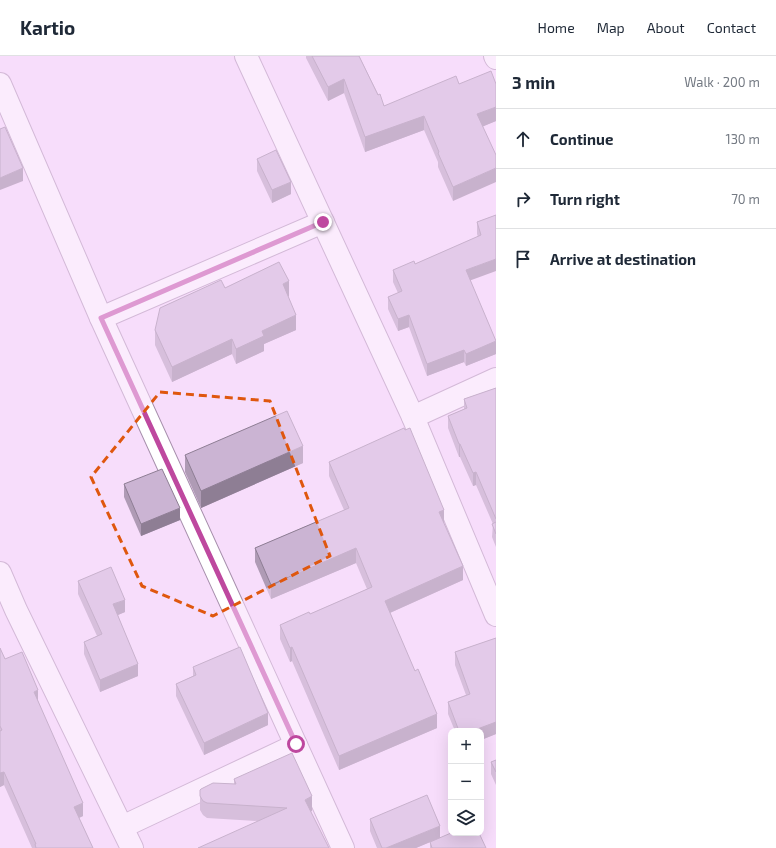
<!DOCTYPE html>
<meta charset="utf-8">
<style>
body{margin:0;font-family:"Exo 2",sans-serif;background:#f6f6f7;color:#1f2937}
.controls{position:absolute;right:12px;bottom:12px;display:grid;overflow:hidden;border-radius:8px;box-shadow:0 4px 16px #0002}
.controls button{width:36px;height:36px;display:grid;place-items:center;padding:0;border:0;border-bottom:1px solid #e0e1e3;background:#fff;color:#1f2937;font:20px sans-serif}
.stop{position:absolute;width:12px;height:12px;margin:-9px;border:3px solid #be489f;border-radius:50%;background:#fff}
.stop.end{background:#be489f;border-color:#fff;box-shadow:0 1px 4px #0008}
.list{margin:0;padding:0;list-style:none}
h2{display:flex;justify-content:space-between;align-items:center;height:52px;margin:0;padding:0 16px;font-size:17px}
h2 small{font-size:13px;font-weight:400;color:#747a83}
.list li{display:grid;grid-template-columns:26px 1fr auto;gap:12px;align-items:center;box-sizing:border-box;height:60px;padding:0 16px;border-top:1px solid #e0e1e3}
.list b{display:block;font-size:15px;white-space:nowrap}
.list em{font-size:13px;font-style:normal;color:#747a83}
.icon{flex:none;width:22px;height:22px;fill:none;stroke:currentColor;stroke-width:2;stroke-linecap:round;stroke-linejoin:round}
.map{position:relative;flex:none;width:496px;height:792px;overflow:hidden}
header{display:flex;align-items:center;gap:24px;box-sizing:border-box;height:56px;padding:0 20px;background:#fff;border-bottom:1px solid #e0e1e3}
header strong{font-size:19px}
nav{display:flex;gap:22px;margin-inline-start:auto;font-size:14px}
main{display:flex}
aside{flex:1;background:#fff}
.map>svg:first-child{display:block}
</style>
<header>
<strong>Kartio</strong>
<nav><a>Home</a><a>Map</a><a>About</a><a>Contact</a></nav>
</header>
<main>
<div class="map">
<svg width="496" height="792" viewBox="0 0 496 792">
<rect width="100%" height="100%" fill="#f7ddfb"/>
<g fill="none" stroke-linecap="round" stroke-linejoin="round">
<!-- minor casing -->
<g stroke="#a78fac" stroke-width="24">
<g id="minor">
<path d="M 246,0 L 413,361 L 496,559"/>
<path d="M 495,0 L 496,2"/>
<path d="M 0,28 L 101,262 L 343,792"/>
<path d="M 101,262 L 323,166"/>
<path d="M 413,361 L 496,323"/>
<path d="M 0,517 L 16,554 L 132,792"/>
<path d="M 122,771 L 296,689"/>
</g>
</g>
<!-- minor -->
<use href="#minor" stroke="#fff" stroke-width="22"/>
</g>
<!-- wall -->
<g fill="#af9bb5">
<path d="M 306,0 L 359,0 L 384,50 L 459,28 L 496,65 L 483,70 L 453,145 L 438,111 L 438,106 L 424,74 L 365,96 L 344,37 L 328,45 L 306,2 Z"/>
<path d="M 257,103 L 291,138 L 272,147 L 257,115 Z"/>
<path d="M 496,159 L 470,224 L 496,298 L 466,310 L 464,306 L 427,320 L 409,271 L 398,275 L 388,253 L 388,241 L 398,237 L 393,226 L 393,214 L 415,208 L 478,181 L 477,178 L 477,166 Z"/>
<path d="M 288,240 L 296,274 L 264,288 L 264,295 L 236,308 L 232,298 L 172,326 L 155,289 L 155,274 L 289,240 Z"/>
<path d="M 496,332 L 496,491 L 492,481 L 493,468 L 476,429 L 473,430 L 460,401 L 459,401 L 448,372 L 448,360 L 464,353 L 464,343 Z"/>
<path d="M 185,399 L 303,407 L 201,452 L 185,416 Z"/>
<path d="M 329,406 L 444,468 L 463,524 L 390,557 L 437,672 L 339,714 L 292,605 L 290,606 L 280,583 L 280,569 L 310,558 L 367,533 L 356,507 L 271,543 L 255,506 L 255,492 L 344,454 L 329,420 Z"/>
<path d="M 124,428 L 180,464 L 141,480 L 124,441 Z"/>
<path d="M 78,525 L 125,556 L 118,559 L 138,620 L 100,636 L 84,598 L 84,586 L 97,580 L 78,538 Z"/>
<path d="M 496,582 L 496,678 L 481,684 L 481,675 L 455,675 L 448,658 L 448,646 L 466,639 L 455,609 L 455,596 Z"/>
<path d="M 0,592 L 5,603 L 38,645 L 83,760 L 79,762 L 93,792 L 32,792 L 4,729 L 0,731 Z"/>
<path d="M 193,611 L 268,669 L 204,699 L 176,640 L 176,628 L 193,620 Z"/>
<path d="M 496,704 L 496,729 L 491,718 L 491,706 Z"/>
<path d="M 234,723 L 312,755 L 258,765 L 207,762 L 203,759 L 200,754 L 200,734 L 234,728 Z"/>
<path d="M 370,763 L 440,782 L 486,792 L 430,792 L 430,786 L 439,782 L 416,792 L 377,792 L 370,775 Z"/>
</g>
<!-- shaded-wall -->
<g fill="#8e7e94">
<path d="M 344,23 L 344,37 L 328,45 L 328,31 Z"/>
<path d="M 496,51 L 496,65 L 477,73 L 477,58 Z"/>
<path d="M 424,60 L 424,74 L 365,96 L 365,81 Z"/>
<path d="M 23,112 L 23,125 L 0,134 L 0,122 Z"/>
<path d="M 496,112 L 496,126 L 453,145 L 453,131 Z"/>
<path d="M 291,126 L 291,138 L 272,147 L 272,134 Z"/>
<path d="M 496,203 L 496,215 L 466,226 L 466,214 Z"/>
<path d="M 289,225 L 289,240 L 283,243 L 283,228 Z"/>
<path d="M 296,259 L 296,274 L 264,288 L 264,295 L 236,308 L 236,293 L 262,275 Z"/>
<path d="M 409,259 L 409,271 L 398,275 L 398,263 Z"/>
<path d="M 232,283 L 232,298 L 172,326 L 172,311 Z"/>
<path d="M 496,285 L 496,298 L 466,310 L 466,298 Z"/>
<path d="M 464,294 L 464,306 L 427,320 L 427,308 Z"/>
<rect x="459" y="388" width="1" height="13"/>
<path d="M 303,390 L 303,407 L 201,452 L 201,435 Z"/>
<path d="M 476,416 L 476,429 L 473,430 L 473,417 Z"/>
<path d="M 180,452 L 180,464 L 141,480 L 141,468 Z"/>
<path d="M 444,454 L 444,468 L 439,456 Z"/>
<path d="M 356,492 L 356,507 L 271,543 L 271,529 Z"/>
<path d="M 463,510 L 463,524 L 385,559 L 385,545 Z"/>
<path d="M 125,544 L 125,556 L 113,561 L 113,548 Z"/>
<path d="M 292,591 L 292,605 L 290,606 L 290,592 Z"/>
<path d="M 138,608 L 138,620 L 100,636 L 100,624 Z"/>
<path d="M 38,634 L 38,647 L 34,636 Z"/>
<path d="M 268,657 L 268,669 L 204,699 L 204,687 Z"/>
<path d="M 437,658 L 437,672 L 339,714 L 339,700 Z"/>
<path d="M 496,666 L 496,678 L 481,684 L 481,675 L 472,675 Z"/>
<path d="M 4,716 L 4,729 L 0,731 L 0,717 Z"/>
<path d="M 312,740 L 312,755 L 305,758 L 305,744 Z"/>
<path d="M 83,747 L 83,760 L 74,764 L 74,751 Z"/>
<path d="M 440,770 L 440,782 L 416,792 L 386,792 Z"/>
</g>
<!-- building -->
<g fill="#cbb4d3" stroke="#8e7e94">
<path d="M 312,0 L 359,0 L 378,39 L 380,38 L 384,50 L 456,20 L 459,28 L 491,15 L 496,28 L 496,51 L 477,58 L 496,99 L 496,112 L 453,131 L 438,97 L 439,96 L 424,60 L 365,81 L 344,23 L 328,31 Z"/>
<path d="M 5,71 L 23,112 L 0,122 L 0,73 Z"/>
<path d="M 276,94 L 291,126 L 272,134 L 257,103 Z"/>
<path d="M 496,159 L 496,203 L 466,214 L 496,285 L 466,298 L 464,294 L 427,308 L 409,259 L 398,263 L 388,241 L 402,235 L 393,214 L 414,205 L 415,208 L 481,179 L 477,166 Z"/>
<path d="M 279,206 L 289,225 L 283,228 L 296,259 L 262,275 L 264,280 L 236,293 L 232,283 L 172,311 L 155,274 L 160,252 L 221,224 L 225,232 Z"/>
<path d="M 496,332 L 496,463 L 476,416 L 473,417 L 460,388 L 459,388 L 448,360 L 467,352 L 464,343 Z"/>
<path d="M 287,355 L 303,390 L 201,435 L 185,399 Z"/>
<path d="M 404,372 L 405,374 L 410,372 L 412,377 L 444,454 L 439,456 L 463,510 L 385,545 L 415,615 L 418,613 L 437,658 L 339,700 L 292,591 L 290,592 L 280,569 L 309,556 L 310,558 L 372,531 L 356,492 L 271,529 L 255,492 L 349,452 L 329,406 Z"/>
<path d="M 162,413 L 180,452 L 141,468 L 124,428 Z"/>
<path d="M 496,466 L 496,478 L 492,468 Z"/>
<path d="M 111,511 L 125,544 L 113,548 L 138,608 L 100,624 L 84,586 L 102,578 L 78,525 Z"/>
<path d="M 496,582 L 496,666 L 472,675 L 459,675 L 448,646 L 470,638 L 455,596 Z"/>
<path d="M 240,591 L 268,657 L 204,687 L 176,628 L 196,619 L 193,611 Z"/>
<path d="M 0,592 L 5,603 L 22,596 L 38,634 L 34,636 L 83,747 L 74,751 L 93,792 L 36,792 L 35,788 L 36,788 L 4,716 L 0,717 L 0,675 L 2,674 L 0,670 Z"/>
<path d="M 292,697 L 312,740 L 305,744 L 329,792 L 198,792 L 287,752 L 207,747 L 203,745 L 200,740 L 200,734 L 201,733 L 213,727 L 236,728 L 234,723 Z"/>
<path d="M 496,704 L 496,716 L 491,706 Z"/>
<path d="M 427,739 L 440,770 L 386,792 L 382,792 L 370,763 Z"/>
<path d="M 451,777 L 479,777 L 486,792 L 432,792 L 430,786 Z"/>
</g>
<g fill="none" stroke-linecap="round" stroke-linejoin="round">
<!-- route -->
<path stroke="#be489f" stroke-width="5" d="M 296,688 L 101,262 L 323,166"/>
</g>
<!-- marked area -->
<path d="M0 0H496V792H0ZM 160,336 L 270,345 L 330,500 L 213,560 L 142,530 L 91,421 Z" fill="#f7ddfb" fill-opacity=".55" fill-rule="evenodd"/>
<path fill="none" stroke="#df570e" stroke-width="3" stroke-dasharray="8 5" stroke-linejoin="round" d="M 160,336 L 270,345 L 330,500 L 213,560 L 142,530 L 91,421 Z"/>
</svg>
<div class="controls">
<button>+</button>
<button>−</button>
<button><svg class="icon" aria-label="layers" viewBox="0 0 24 24"><path d="M12 4l9 5-9 5-9-5zM3 14l9 5 9-5"/></svg></button>
</div>
<div class="stop" style="left:296px;top:688px"></div>
<div class="stop end" style="left:323px;top:166px"></div>
</div>
<aside>
<h2>3 min<small>Walk · 200 m</small></h2>
<ul class="list">
<li><svg class="icon" aria-label="ahead" viewBox="0 0 24 24"><path d="M12 20V5M6 11l6-6 6 6"/></svg><div><b>Continue</b></div><em>130 m</em></li>
<li><svg class="icon" aria-label="right" viewBox="0 0 24 24"><path d="M7 20v-9h11M14 6l5 5-5 5"/></svg><div><b>Turn right</b></div><em>70 m</em></li>
<li><svg class="icon" aria-label="arrive" viewBox="0 0 24 24"><path d="M6 21V4h12l-3 4 3 4H6"/></svg><div><b>Arrive at destination</b></div></li>
</ul>
</aside>
</main>
